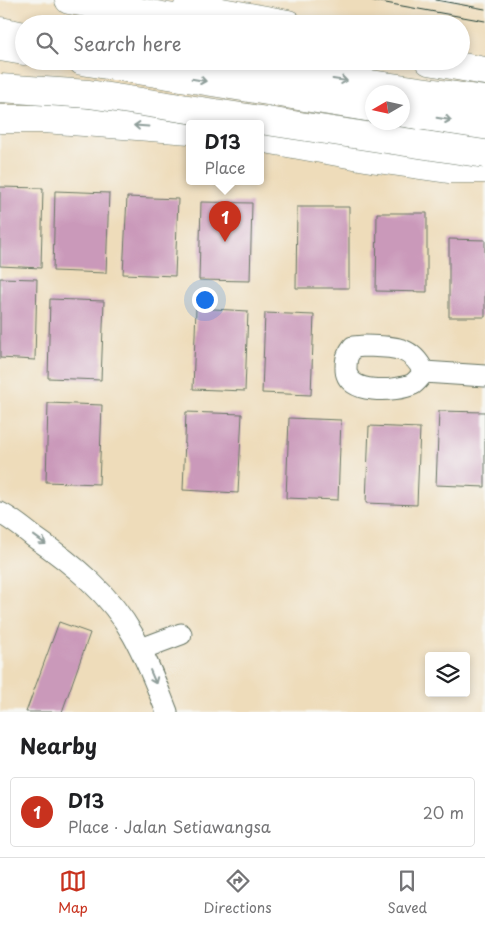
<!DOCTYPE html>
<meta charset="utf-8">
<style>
body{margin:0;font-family:"Playpen Sans",sans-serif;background:#f2f2f2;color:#202124}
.controls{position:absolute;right:15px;bottom:15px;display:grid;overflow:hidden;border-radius:5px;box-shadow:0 2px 8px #0003}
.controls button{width:45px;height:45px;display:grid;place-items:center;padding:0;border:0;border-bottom:1px solid #e0e0e0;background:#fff;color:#202124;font:25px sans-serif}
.compass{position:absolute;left:365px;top:85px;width:45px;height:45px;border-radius:50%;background:#fff;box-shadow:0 2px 8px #0003;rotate:261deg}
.you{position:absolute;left:204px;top:299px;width:18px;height:18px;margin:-12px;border:4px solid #fff;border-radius:50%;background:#1a73e8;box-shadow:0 0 0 8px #1a73e833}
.badge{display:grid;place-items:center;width:32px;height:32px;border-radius:50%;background:#c8321e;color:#fff;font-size:16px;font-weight:700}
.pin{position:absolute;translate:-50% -41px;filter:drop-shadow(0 1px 2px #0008)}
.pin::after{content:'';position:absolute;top:26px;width:18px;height:15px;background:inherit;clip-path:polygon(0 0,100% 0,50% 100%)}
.popup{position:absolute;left:186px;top:120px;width:78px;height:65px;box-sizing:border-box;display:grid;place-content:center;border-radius:5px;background:#fff;filter:drop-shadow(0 1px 4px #0005);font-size:16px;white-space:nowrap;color:#757577}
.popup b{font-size:19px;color:#202124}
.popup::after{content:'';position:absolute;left:50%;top:100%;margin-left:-10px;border:10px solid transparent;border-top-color:#fff}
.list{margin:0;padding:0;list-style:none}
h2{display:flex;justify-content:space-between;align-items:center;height:65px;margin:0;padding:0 20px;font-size:21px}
h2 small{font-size:16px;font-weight:400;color:#757577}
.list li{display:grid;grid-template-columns:32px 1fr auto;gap:15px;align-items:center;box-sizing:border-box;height:70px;margin:0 10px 10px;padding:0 10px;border:1px solid #e0e0e0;border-radius:5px}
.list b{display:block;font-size:19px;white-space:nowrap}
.list p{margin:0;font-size:16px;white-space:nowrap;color:#757577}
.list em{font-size:16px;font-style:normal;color:#757577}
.icon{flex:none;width:28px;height:28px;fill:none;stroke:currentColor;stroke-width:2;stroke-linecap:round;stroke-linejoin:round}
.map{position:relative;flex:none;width:485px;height:712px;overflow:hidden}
.search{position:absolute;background:#fff;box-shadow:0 2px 8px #0003;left:15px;right:15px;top:15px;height:55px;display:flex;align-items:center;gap:12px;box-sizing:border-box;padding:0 18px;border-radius:28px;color:#757577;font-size:19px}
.sheet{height:145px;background:#fff}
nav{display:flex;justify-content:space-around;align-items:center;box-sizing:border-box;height:70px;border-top:1px solid #e0e0e0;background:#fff;font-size:14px;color:#757577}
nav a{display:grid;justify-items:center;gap:2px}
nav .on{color:#c8321e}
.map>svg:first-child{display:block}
</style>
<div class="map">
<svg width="485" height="712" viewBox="0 0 485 712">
<rect width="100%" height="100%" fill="#f6f6f2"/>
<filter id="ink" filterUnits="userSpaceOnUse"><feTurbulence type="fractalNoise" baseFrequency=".02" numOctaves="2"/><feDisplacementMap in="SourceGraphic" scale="10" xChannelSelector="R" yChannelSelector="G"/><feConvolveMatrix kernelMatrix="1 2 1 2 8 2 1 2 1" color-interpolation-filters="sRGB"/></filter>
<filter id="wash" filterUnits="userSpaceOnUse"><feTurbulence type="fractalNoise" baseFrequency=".0096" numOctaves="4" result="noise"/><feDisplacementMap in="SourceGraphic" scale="20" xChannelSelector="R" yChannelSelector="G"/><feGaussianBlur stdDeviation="1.12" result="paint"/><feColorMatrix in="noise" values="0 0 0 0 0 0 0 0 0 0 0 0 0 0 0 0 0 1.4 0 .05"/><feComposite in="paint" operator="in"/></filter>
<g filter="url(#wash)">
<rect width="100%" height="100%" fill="#eedcba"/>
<g id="blocks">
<!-- building -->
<g fill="#ca99ba">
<path d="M 0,187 L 43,188 L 41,268 L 0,266 Z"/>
<path d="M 55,191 L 109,193 L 106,273 L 53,271 Z"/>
<path d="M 127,197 L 178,199 L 175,276 L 123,274 Z"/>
<path d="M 201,202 L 252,203 L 250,281 L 199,280 Z"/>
<path d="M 297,207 L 349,207 L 349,288 L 296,288 Z"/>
<path d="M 377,213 L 427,213 L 427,292 L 376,291 Z"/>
<path d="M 449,239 L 485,240 L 485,317 L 449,317 Z"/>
<path d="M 0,278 L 37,279 L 35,360 L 0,358 Z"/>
<path d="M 50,299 L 104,301 L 101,380 L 48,378 Z"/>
<path d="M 196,308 L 248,311 L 245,391 L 193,389 Z"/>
<path d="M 265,313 L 314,315 L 311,395 L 262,393 Z"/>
<path d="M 48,403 L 102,405 L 99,484 L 46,482 Z"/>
<path d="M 439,411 L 485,412 L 485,487 L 436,485 Z"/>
<path d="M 186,412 L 242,414 L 238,493 L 183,490 Z"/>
<path d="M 289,418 L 341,420 L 338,500 L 286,498 Z"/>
<path d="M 369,426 L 420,428 L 417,505 L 366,503 Z"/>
<path d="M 59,622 L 90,633 L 62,712 L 26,712 Z"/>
</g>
</g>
</g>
<g filter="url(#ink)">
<use href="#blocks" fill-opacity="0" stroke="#677563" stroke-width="1"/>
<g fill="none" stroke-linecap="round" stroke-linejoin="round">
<!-- minor casing -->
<g stroke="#677563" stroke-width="23">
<g id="minor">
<path d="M 365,346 C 392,347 411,345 424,372 C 421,376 417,381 413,384 C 396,392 345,395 346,368 C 346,359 347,355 353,347 Z"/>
<path d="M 424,372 L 485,376"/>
<path d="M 0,513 C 12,519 23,528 34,537 C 73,564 110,594 133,635 C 147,660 157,686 167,712"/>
<path d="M 141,649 L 181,634"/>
</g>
</g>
<!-- major casing -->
<g stroke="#677563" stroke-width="29">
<g id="major">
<path d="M 0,47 L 24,51"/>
<path d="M 82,61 L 372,108"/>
<path d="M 402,113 L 485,126"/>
</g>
</g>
<!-- highway casing -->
<g stroke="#677563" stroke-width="29">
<g id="highway">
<path d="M 69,0 L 209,24"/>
<path d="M 188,6 L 288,24"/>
<path d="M 0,31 L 24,36"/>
<path d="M 205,61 L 485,100"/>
<path d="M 429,61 L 485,71"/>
<path d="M 0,119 L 44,119 L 190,130"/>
<path d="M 260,138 L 377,159 L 448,169 L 485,169"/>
</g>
</g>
<!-- minor -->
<use href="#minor" stroke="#fff" stroke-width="21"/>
<!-- major -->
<use href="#major" stroke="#fff" stroke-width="28"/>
<!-- highway -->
<use href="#highway" stroke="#fff" stroke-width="28"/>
<!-- tram -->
<g stroke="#1f3d34" stroke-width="1">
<path d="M 369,0 L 485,21"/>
<path d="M 436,0 L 485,9"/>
</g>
<!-- highway-bridge casing -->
<g stroke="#677563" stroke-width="29" stroke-linecap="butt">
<path id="highway-bridge" d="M 0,88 L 89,94 L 485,154"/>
</g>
<!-- highway-bridge -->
<use href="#highway-bridge" stroke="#fff" stroke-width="28"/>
</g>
<!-- one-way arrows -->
<defs><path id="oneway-shaft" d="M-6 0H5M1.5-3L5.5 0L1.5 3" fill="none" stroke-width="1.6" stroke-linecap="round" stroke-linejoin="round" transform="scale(1.25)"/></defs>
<g stroke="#8f9e9a">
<use href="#oneway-shaft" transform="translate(199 80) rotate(9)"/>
<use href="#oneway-shaft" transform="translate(340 80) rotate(8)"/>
<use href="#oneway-shaft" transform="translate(444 119) rotate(9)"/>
<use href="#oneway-shaft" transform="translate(141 126) rotate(-176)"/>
<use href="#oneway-shaft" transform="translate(40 540) rotate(36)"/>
<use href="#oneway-shaft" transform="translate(153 677) rotate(67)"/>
</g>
</g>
</svg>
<div class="controls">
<button><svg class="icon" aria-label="layers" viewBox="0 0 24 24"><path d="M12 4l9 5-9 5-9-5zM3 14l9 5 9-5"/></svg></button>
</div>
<svg class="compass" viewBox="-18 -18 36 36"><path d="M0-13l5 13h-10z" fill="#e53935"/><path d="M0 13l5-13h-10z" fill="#757577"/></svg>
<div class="you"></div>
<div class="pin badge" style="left:225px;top:242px">1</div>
<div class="popup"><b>D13</b>Place</div>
<div class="search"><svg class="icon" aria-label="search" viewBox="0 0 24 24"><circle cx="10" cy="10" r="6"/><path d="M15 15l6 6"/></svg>Search here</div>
</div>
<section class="sheet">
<h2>Nearby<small></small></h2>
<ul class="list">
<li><span class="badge">1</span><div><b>D13</b><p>Place · Jalan Setiawangsa</p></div><em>20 m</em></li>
</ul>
</section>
<nav>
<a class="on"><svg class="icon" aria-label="map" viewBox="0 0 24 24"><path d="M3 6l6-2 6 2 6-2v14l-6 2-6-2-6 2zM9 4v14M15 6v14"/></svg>Map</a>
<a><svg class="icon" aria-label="directions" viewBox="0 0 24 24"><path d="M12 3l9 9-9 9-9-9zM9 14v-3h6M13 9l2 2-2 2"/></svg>Directions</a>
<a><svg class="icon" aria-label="saved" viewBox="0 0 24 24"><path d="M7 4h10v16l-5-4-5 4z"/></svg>Saved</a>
</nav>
